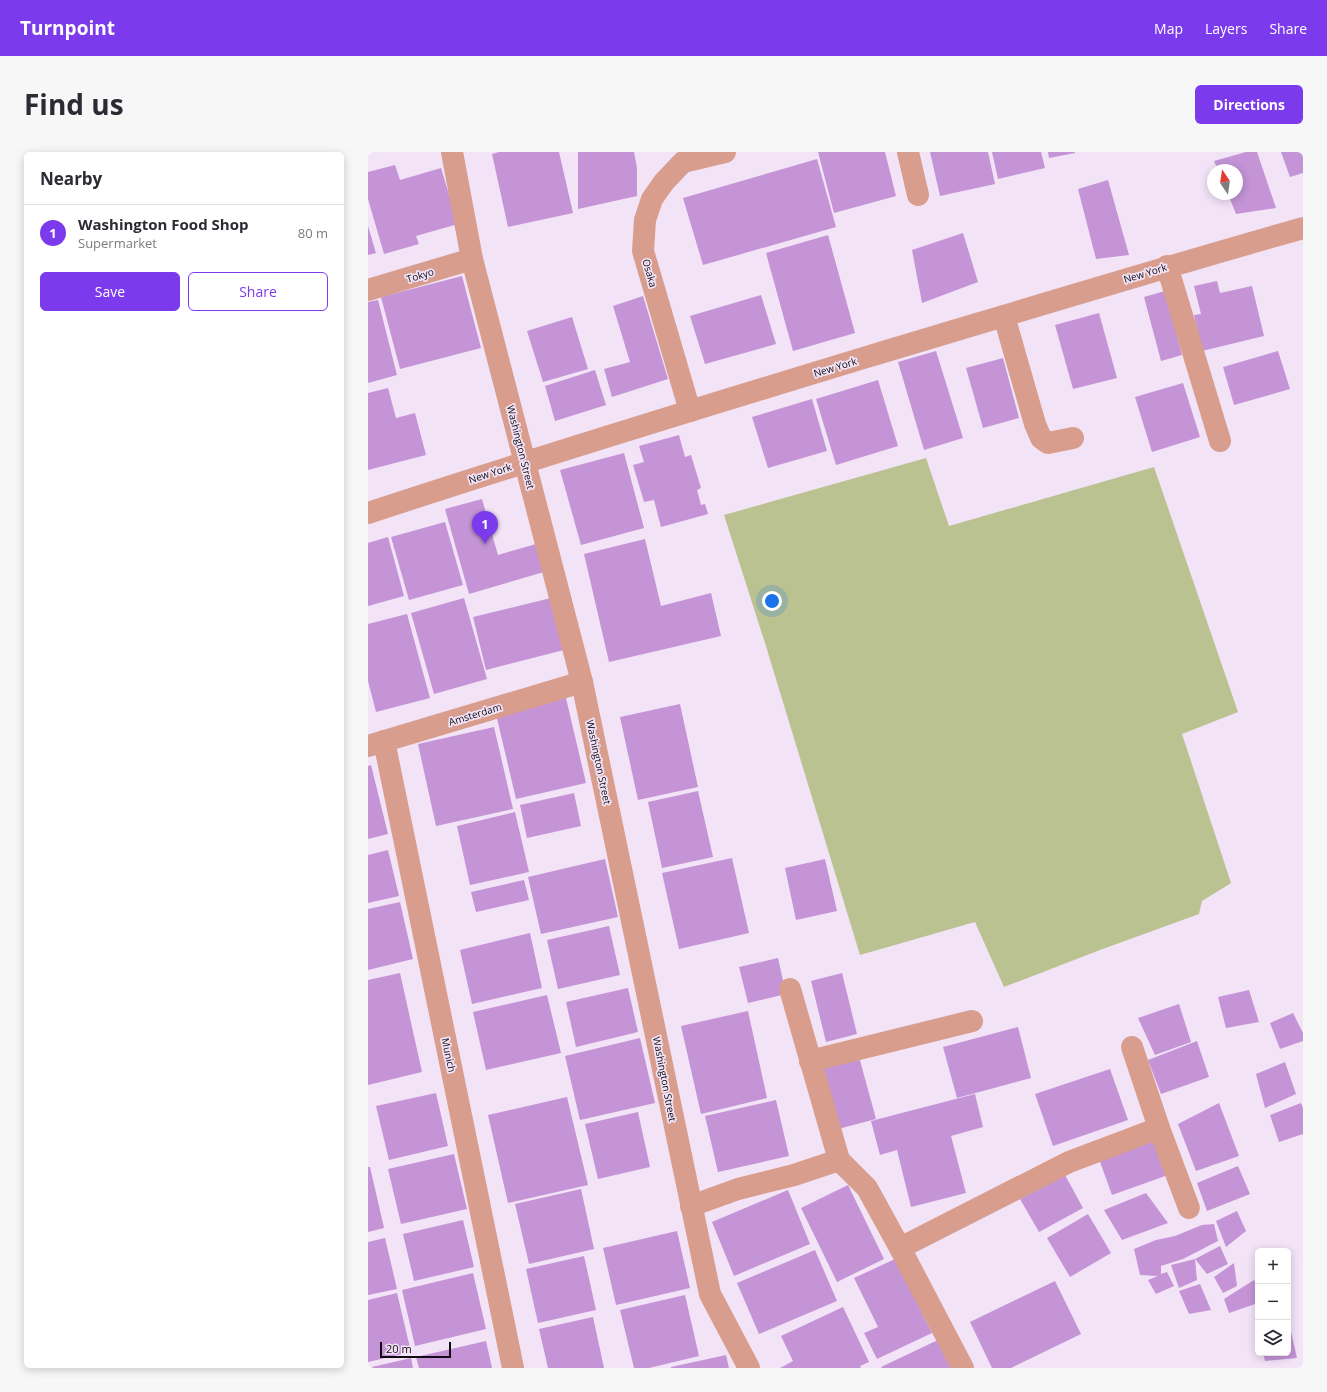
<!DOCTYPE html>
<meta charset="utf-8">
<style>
body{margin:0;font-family:"Open Sans",sans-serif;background:#f7f7f7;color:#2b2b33}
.controls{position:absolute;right:12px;bottom:12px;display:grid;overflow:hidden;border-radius:6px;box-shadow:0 2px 10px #0003}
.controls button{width:36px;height:36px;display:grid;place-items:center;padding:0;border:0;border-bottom:1px solid #e1e1e2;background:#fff;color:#2b2b33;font:20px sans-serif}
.compass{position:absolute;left:839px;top:12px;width:36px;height:36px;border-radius:50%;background:#fff;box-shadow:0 2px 10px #0003;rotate:347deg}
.scale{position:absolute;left:12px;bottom:10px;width:71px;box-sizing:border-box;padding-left:4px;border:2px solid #100c12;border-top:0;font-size:11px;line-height:14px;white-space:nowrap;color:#100c12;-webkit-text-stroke:3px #f2e3f7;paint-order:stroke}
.you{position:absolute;left:404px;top:449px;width:14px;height:14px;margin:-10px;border:3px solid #fff;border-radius:50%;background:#1a73e8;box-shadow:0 0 0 6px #1a73e833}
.badge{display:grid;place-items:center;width:26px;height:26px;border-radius:50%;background:#7c3aed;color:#fff;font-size:13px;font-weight:700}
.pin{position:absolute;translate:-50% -33px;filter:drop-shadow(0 1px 2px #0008)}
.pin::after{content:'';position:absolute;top:21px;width:14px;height:12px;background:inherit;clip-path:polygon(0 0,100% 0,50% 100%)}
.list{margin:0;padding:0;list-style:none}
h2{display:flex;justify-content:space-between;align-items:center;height:52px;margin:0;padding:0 16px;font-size:17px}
h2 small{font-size:13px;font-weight:400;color:#7c7c81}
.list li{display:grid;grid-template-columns:26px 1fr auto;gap:12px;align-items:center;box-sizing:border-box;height:56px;padding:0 16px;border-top:1px solid #e1e1e2}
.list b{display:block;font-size:15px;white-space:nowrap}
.list p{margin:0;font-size:13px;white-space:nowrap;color:#7c7c81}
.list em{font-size:13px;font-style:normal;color:#7c7c81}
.actions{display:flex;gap:8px;padding:12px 16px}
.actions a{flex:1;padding:9px 0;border:1px solid #7c3aed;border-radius:6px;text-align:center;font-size:14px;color:#7c3aed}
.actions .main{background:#7c3aed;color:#fff}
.icon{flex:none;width:22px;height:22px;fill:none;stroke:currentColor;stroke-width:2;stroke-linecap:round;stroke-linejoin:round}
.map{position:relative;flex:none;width:935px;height:1216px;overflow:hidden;border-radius:6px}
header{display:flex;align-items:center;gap:24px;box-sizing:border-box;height:56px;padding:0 20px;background:#7c3aed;color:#fff}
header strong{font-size:19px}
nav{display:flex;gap:22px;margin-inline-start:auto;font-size:14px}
.intro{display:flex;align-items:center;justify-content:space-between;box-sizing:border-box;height:96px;padding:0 24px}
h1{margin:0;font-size:28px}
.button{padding:10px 18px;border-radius:6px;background:#7c3aed;color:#fff;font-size:14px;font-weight:700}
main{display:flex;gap:24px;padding:0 24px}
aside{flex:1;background:#fff;border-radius:6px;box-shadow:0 2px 10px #0003}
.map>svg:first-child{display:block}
</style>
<header>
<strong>Turnpoint</strong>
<nav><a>Map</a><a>Layers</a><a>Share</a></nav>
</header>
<div class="intro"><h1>Find us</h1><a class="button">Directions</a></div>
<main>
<aside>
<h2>Nearby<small></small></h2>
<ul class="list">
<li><span class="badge">1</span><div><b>Washington Food Shop</b><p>Supermarket</p></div><em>80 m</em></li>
</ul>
<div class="actions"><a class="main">Save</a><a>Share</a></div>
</aside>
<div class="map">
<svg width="935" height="1216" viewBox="0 0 935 1216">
<rect width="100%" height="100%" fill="#f2e3f7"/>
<!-- green -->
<path fill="#bbc291" d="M 558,306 L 581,374 L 786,315 L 870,560 L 814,582 L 863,731 L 834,749 L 831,762 L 732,798 L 636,835 L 607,770 L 492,803 L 397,491 L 356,363 Z"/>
<!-- building -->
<g fill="#c494d6">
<path d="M 131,0 L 191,0 L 205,61 L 140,75 L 124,2 Z"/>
<path d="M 210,0 L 266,0 L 269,16 L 269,44 L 210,57 Z"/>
<path d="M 450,0 L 517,0 L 528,44 L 466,61 Z"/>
<path d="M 562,0 L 620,0 L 627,32 L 572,44 Z"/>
<path d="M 624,0 L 673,0 L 677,16 L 630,27 Z"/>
<path d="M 680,0 L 707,0 L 707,1 L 681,6 Z"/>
<path d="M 878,0 L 889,0 L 908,56 L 868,62 L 860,42 L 869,42 L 869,18 L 850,18 L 846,9 Z"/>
<path d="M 913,0 L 935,0 L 935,21 L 922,25 Z"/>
<path d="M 449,7 L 468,75 L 335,113 L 315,46 Z"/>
<path d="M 27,13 L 32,28 L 73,16 L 90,72 L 48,84 L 51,92 L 16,102 L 0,47 L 0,20 Z"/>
<path d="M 740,28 L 761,103 L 728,107 L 710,37 Z"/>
<path d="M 0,74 L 8,101 L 0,103 Z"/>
<path d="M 595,81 L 610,130 L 554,151 L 544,98 Z"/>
<path d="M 460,83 L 487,181 L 425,199 L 398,101 Z"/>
<path d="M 94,124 L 113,196 L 32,217 L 13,145 Z"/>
<path d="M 849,129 L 852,141 L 884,134 L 896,184 L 834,199 L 826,163 L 833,162 L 826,134 Z"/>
<path d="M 797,139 L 814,203 L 793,209 L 776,145 Z"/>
<path d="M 393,143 L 408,192 L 337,212 L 322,164 Z"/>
<path d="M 275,144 L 300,227 L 244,245 L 236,217 L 262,210 L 245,154 Z"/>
<path d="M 10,148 L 29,223 L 0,231 L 0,150 Z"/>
<path d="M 731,161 L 749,226 L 705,237 L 687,173 Z"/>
<path d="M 204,165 L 220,217 L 175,230 L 159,179 Z"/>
<path d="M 568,199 L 595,286 L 556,298 L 530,210 Z"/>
<path d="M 910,199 L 922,237 L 866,253 L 855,215 Z"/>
<path d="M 635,206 L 651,266 L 615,276 L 598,216 Z"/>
<path d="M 227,218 L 238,253 L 187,269 L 177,234 Z"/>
<path d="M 510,228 L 530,294 L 468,313 L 448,247 Z"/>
<path d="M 815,231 L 832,285 L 784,300 L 767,245 Z"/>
<path d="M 20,236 L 28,266 L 47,261 L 58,303 L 0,318 L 0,241 Z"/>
<path d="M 444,247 L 459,299 L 400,316 L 384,265 Z"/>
<path d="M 311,283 L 317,305 L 323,303 L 333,336 L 329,338 L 333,353 L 337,352 L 340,362 L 293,375 L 286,348 L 276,350 L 265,313 L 276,310 L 271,294 Z"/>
<path d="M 256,301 L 276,376 L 213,393 L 192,318 Z"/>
<path d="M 114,347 L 130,403 L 168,392 L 176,420 L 101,442 L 77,357 Z"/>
<path d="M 77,370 L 95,433 L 41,448 L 23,385 Z"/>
<path d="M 20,385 L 36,444 L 0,454 L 0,391 Z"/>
<path d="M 277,387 L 293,454 L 343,441 L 353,484 L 241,510 L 216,402 Z"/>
<path d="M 96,446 L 119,527 L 66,542 L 43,461 Z"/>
<path d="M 183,446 L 196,498 L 118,518 L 105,465 Z"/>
<path d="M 39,462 L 62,546 L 8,560 L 0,529 L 0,472 Z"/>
<path d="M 198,546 L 218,631 L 148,647 L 128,562 Z"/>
<path d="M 312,552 L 330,635 L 270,648 L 252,565 Z"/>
<path d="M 126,575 L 145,657 L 68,674 L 50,592 Z"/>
<path d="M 3,613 L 20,682 L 0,687 L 0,614 Z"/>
<path d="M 330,639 L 345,705 L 294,716 L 280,650 Z"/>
<path d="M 206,641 L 213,674 L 159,686 L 152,653 Z"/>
<path d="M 147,660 L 161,720 L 102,733 L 89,674 Z"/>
<path d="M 20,698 L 31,744 L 0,751 L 0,703 Z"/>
<path d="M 364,706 L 381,781 L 311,797 L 294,721 Z"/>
<path d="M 237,707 L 250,765 L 173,782 L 160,725 Z"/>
<path d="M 457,707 L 469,759 L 428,768 L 417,716 Z"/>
<path d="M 156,728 L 161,748 L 108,760 L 103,740 Z"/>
<path d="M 32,750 L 45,807 L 0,818 L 0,757 Z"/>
<path d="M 241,774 L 252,823 L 190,837 L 179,788 Z"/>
<path d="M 162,781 L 174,836 L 104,852 L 92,798 Z"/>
<path d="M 410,806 L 418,842 L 380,851 L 371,815 Z"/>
<path d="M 32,821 L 54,920 L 0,933 L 0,828 Z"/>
<path d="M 474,821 L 489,882 L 458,890 L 443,829 Z"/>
<path d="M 260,836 L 270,880 L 208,895 L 198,850 Z"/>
<path d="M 881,838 L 891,870 L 858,876 L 850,845 Z"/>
<path d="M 179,843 L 193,901 L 118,918 L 105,860 Z"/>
<path d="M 811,852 L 823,890 L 787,903 L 770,866 Z"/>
<path d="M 380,859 L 399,946 L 333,962 L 313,874 Z"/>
<path d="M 925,861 L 935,881 L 935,889 L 912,897 L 902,871 Z"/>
<path d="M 650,875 L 663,926 L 589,946 L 575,895 Z"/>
<path d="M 272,886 L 287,951 L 212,968 L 197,904 Z"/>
<path d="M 829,889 L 841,925 L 793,942 L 780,908 Z"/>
<path d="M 490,901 L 508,967 L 470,977 L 453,911 Z"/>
<path d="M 917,910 L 928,942 L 897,956 L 888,922 Z"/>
<path d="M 742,917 L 760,968 L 685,994 L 667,942 Z"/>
<path d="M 68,941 L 80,994 L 21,1008 L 8,954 Z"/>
<path d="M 607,942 L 615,975 L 583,984 L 598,1041 L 543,1055 L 529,998 L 512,1003 L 503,969 Z"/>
<path d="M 199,945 L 220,1033 L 140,1051 L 120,963 Z"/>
<path d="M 408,948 L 421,1004 L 350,1020 L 337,964 Z"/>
<path d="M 851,951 L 871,1004 L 828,1019 L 810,972 Z"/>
<path d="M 933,951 L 935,956 L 935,982 L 911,990 L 902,963 Z"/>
<path d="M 270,960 L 282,1015 L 230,1027 L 217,972 Z"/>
<path d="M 787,987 L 800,1023 L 744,1043 L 731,1007 Z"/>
<path d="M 86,1002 L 99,1057 L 33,1072 L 20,1017 Z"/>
<path d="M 870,1014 L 882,1042 L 839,1059 L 829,1031 Z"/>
<path d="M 0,1015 L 2,1015 L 16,1076 L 0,1080 Z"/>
<path d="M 697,1023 L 715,1056 L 671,1080 L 652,1047 Z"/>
<path d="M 480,1033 L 516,1107 L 469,1130 L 433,1056 Z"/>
<path d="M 213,1037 L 226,1097 L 161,1112 L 147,1052 Z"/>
<path d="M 420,1038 L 442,1092 L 366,1124 L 344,1070 Z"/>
<path d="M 778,1041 L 800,1071 L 754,1088 L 736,1058 Z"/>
<path d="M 869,1059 L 878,1079 L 858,1095 L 848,1069 Z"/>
<path d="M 720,1062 L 743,1101 L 702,1125 L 679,1086 Z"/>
<path d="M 95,1068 L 106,1115 L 46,1129 L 35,1082 Z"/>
<path d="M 846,1072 L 850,1089 L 815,1107 L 793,1114 L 793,1122 L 799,1120 L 806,1134 L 788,1142 L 780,1128 L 790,1124 L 772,1123 L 766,1097 L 788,1088 L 807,1084 L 834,1073 Z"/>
<path d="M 309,1079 L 322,1136 L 248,1153 L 235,1096 Z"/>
<path d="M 17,1086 L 29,1137 L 0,1143 L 0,1090 Z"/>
<path d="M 852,1094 L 860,1112 L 839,1122 L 827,1107 Z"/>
<path d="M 447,1098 L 469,1149 L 391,1182 L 369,1131 Z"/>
<path d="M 216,1104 L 228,1158 L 170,1171 L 158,1117 Z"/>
<path d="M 527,1107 L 564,1181 L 509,1207 L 496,1181 L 510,1175 L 486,1126 Z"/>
<path d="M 827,1107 L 829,1128 L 811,1136 L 803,1113 Z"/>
<path d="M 866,1111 L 869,1134 L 855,1141 L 846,1125 Z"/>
<path d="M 105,1121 L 118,1177 L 47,1194 L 34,1138 Z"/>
<path d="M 886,1128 L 890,1136 L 890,1151 L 861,1161 L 856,1147 Z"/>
<path d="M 687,1129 L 713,1182 L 643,1216 L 624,1216 L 602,1170 Z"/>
<path d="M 832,1132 L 843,1158 L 821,1162 L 811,1139 Z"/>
<path d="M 29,1141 L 43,1200 L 0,1210 L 0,1148 Z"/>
<path d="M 317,1143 L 331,1204 L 281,1216 L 266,1216 L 252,1158 Z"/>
<path d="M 475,1155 L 501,1210 L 492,1214 L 493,1216 L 412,1216 L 425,1209 L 413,1184 Z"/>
<path d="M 225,1165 L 236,1216 L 180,1216 L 171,1177 Z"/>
<path d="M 922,1175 L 929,1206 L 897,1209 L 895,1201 L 920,1201 L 920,1176 Z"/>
<path d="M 572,1187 L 585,1216 L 514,1216 L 513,1215 Z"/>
<path d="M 118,1189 L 124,1216 L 51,1216 L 48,1205 Z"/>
<path d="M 358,1203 L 361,1216 L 303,1216 L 303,1215 Z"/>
<path d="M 43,1206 L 45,1216 L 4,1216 L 4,1215 Z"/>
</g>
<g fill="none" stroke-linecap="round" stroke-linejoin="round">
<!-- minor -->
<g stroke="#d89d8c" stroke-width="22">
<path d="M 84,0 L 104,107 L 214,530 L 342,1142 L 381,1216"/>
<path d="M 540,0 L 550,43"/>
<path d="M 799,114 L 852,289"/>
<path d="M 0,138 L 104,107"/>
<path d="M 636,164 L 667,272 L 673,286 L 680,291 L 705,286"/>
<path d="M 322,259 L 275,99 L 277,68 L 284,47 L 296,30 L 315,10 L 357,0"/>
<path d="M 0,361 C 167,306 334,255 502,204 C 646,161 790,117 935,76"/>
<path d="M 16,589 L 145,1216"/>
<path d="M 0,594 L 214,530"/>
<path d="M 422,837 L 471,1008 L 499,1036 L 532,1096 L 595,1216"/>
<path d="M 764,895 L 791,976 L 821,1056"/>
<path d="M 442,909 L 604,869"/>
<path d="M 323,1054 L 370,1037 L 426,1023 L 471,1008"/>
<path d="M 532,1096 L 701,1010 L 791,976"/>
</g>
</g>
<g text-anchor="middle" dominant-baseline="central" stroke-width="3.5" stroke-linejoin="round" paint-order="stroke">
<!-- street labels -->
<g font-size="10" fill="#100c12" stroke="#f2e3f7">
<text transform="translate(282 121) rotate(74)">Osaka</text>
<text transform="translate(777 121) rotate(-17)">New York</text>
<text transform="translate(52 123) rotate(-17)">Tokyo</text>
<text transform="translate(467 215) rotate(-17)">New York</text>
<text transform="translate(153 295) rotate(76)">Washington Street</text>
<text transform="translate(122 321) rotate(-18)">New York</text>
<text transform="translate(107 562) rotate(-17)">Amsterdam</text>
<text transform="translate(231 610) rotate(78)">Washington Street</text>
<text transform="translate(81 903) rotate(78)">Munich</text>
<text transform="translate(297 927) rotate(79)">Washington Street</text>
</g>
</g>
</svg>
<div class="controls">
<button>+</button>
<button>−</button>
<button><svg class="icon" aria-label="layers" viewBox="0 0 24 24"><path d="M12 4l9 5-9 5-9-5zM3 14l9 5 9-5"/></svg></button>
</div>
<svg class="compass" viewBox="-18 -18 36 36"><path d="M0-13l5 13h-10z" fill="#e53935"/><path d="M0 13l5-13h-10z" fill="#7c7c81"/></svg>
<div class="scale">20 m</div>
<div class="you"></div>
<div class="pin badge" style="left:117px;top:392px">1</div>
</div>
</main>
